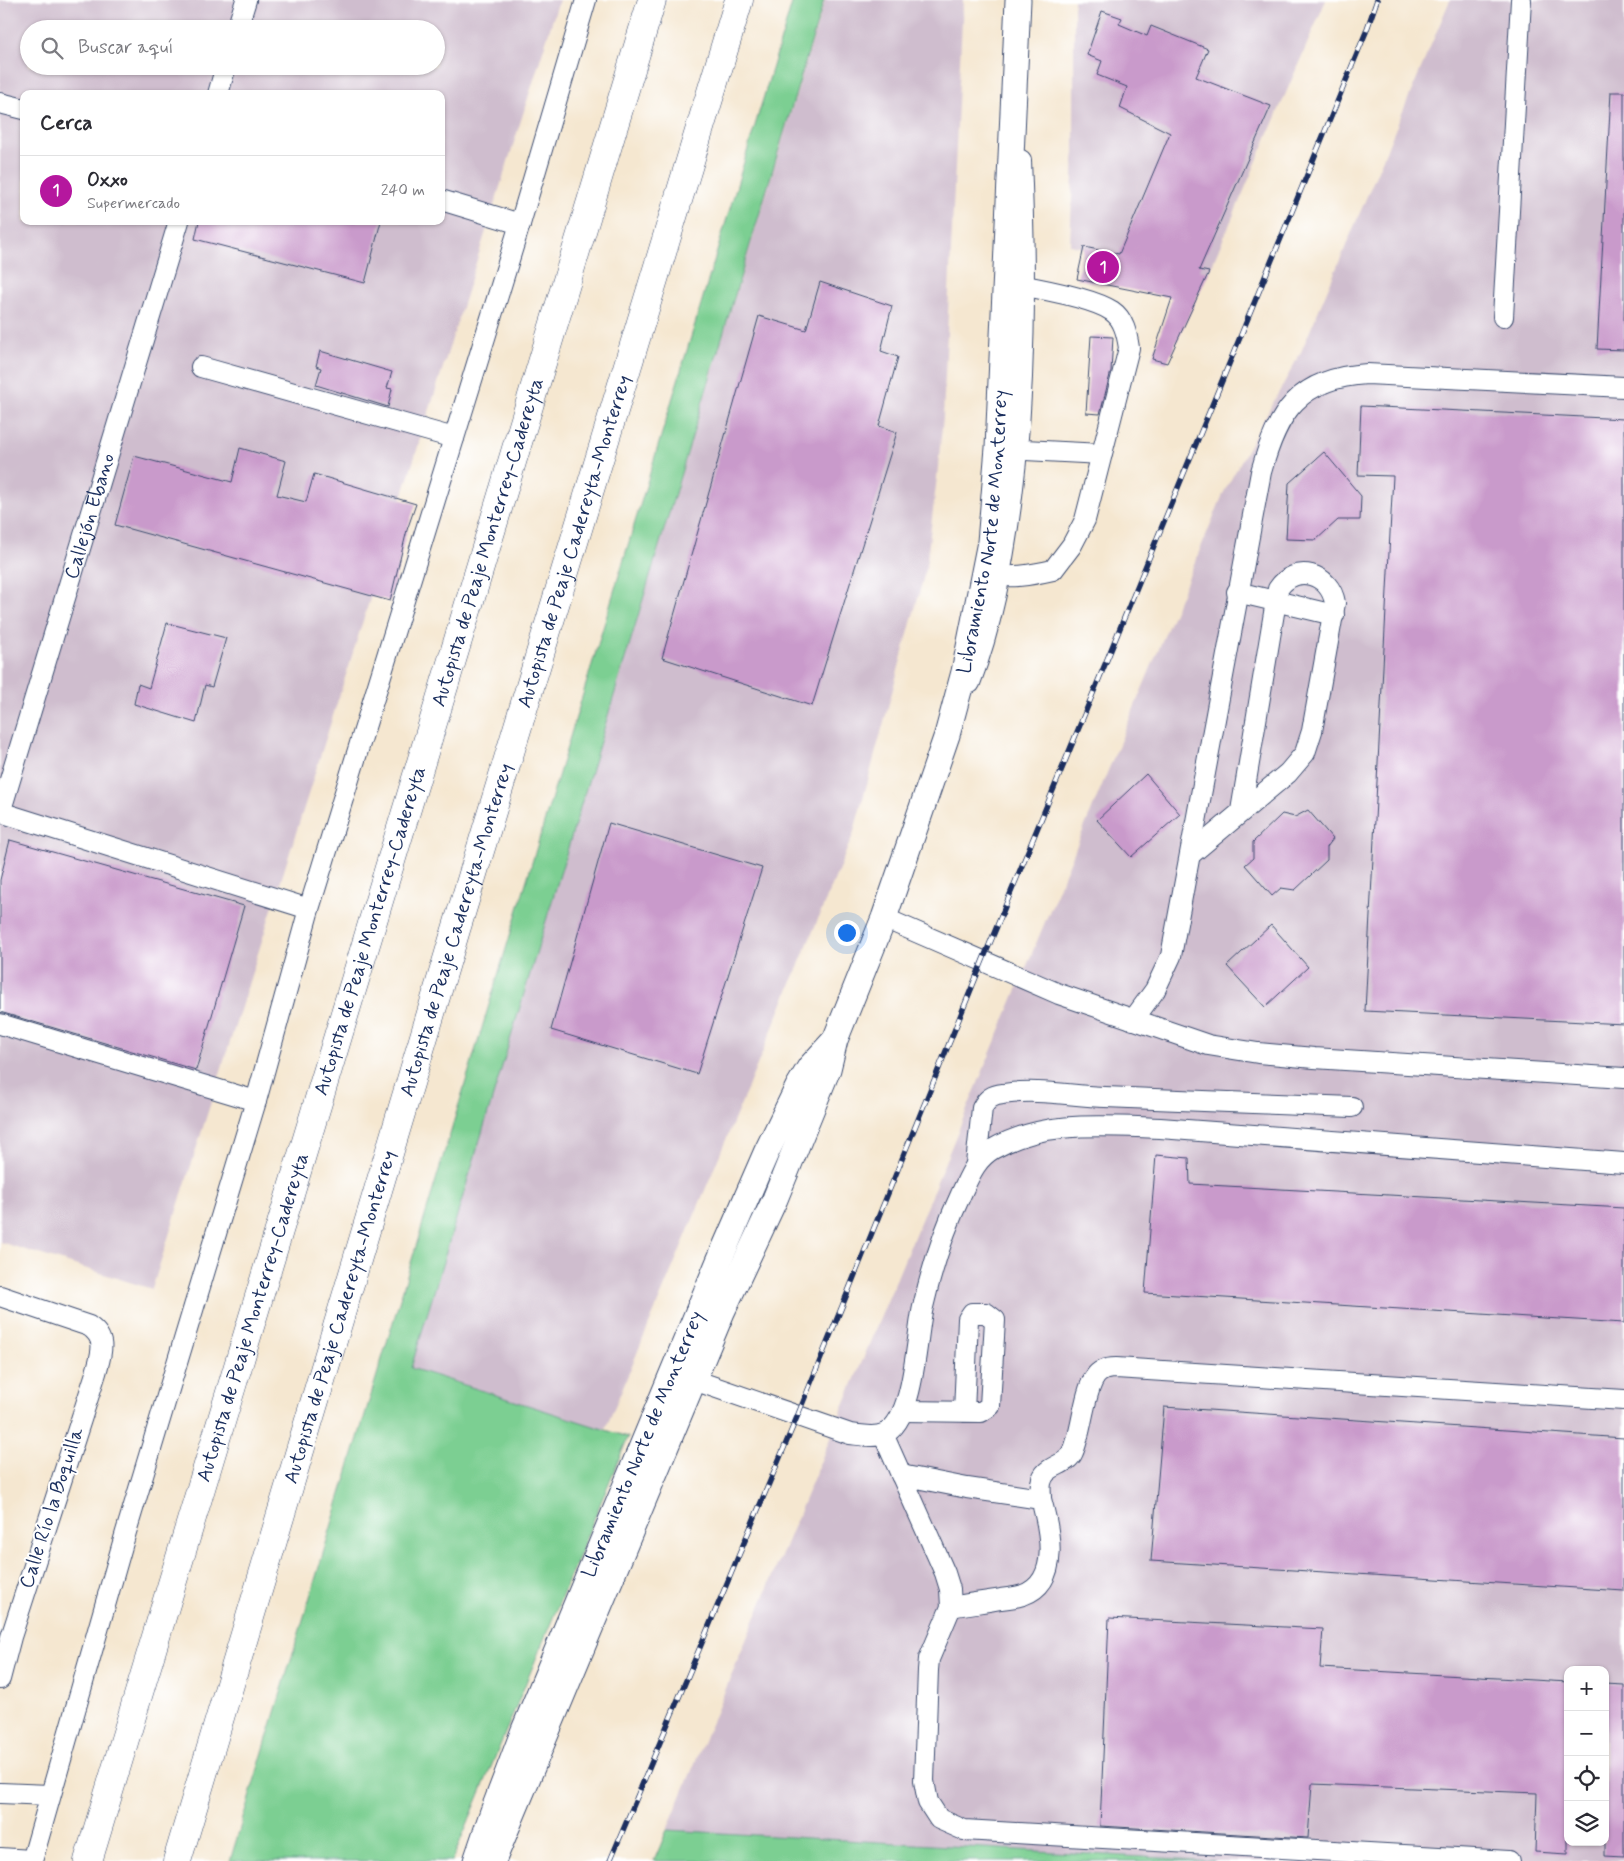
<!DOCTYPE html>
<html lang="es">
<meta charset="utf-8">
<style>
body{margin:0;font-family:Mynerve,sans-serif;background:#f2f2f3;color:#2b2b33}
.controls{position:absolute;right:15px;bottom:15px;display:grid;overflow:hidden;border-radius:10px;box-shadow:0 1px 4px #0004}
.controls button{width:45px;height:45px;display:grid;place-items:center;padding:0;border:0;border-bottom:1px solid #e1e1e2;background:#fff;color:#2b2b33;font:25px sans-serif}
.you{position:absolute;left:846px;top:932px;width:18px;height:18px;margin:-12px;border:4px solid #fff;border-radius:50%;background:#1a73e8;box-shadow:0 0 0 8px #1a73e833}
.badge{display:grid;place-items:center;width:32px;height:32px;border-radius:50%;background:#b5179e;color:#fff;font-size:16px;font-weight:700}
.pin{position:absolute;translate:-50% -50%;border:2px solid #fff;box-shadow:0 1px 5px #0006}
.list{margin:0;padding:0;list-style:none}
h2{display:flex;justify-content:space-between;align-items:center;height:65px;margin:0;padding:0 20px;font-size:21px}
h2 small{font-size:16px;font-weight:400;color:#7c7c81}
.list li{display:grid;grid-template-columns:32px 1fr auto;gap:15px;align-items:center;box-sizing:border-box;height:70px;padding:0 20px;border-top:1px solid #e1e1e2}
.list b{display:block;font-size:19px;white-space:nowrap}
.list p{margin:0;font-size:16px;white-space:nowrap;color:#7c7c81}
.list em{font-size:16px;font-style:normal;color:#7c7c81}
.icon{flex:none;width:28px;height:28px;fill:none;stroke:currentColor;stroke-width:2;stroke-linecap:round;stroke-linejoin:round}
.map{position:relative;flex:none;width:1624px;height:1861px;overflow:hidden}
.search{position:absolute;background:#fff;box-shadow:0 1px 4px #0004;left:20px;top:20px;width:425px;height:55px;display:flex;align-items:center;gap:12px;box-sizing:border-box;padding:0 18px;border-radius:28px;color:#7c7c81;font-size:19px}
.panel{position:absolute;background:#fff;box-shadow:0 1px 4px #0004;left:20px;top:90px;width:425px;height:135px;border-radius:10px}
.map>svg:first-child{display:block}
</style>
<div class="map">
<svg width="1624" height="1861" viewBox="0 0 1624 1861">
<rect width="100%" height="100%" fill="#fff"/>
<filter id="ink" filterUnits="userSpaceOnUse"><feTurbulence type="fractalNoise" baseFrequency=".02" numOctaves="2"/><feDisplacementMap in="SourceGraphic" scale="10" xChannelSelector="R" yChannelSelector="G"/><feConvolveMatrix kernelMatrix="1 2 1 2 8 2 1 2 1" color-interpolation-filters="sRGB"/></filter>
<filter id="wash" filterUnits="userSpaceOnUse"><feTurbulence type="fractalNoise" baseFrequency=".0096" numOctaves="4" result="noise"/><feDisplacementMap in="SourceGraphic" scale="20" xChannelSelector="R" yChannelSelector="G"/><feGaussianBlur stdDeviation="1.12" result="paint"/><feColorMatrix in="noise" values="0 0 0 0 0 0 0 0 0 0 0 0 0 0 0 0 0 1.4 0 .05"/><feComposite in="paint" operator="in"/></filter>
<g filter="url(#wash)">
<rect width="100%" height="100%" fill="#f5e7d0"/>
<!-- industrial -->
<g fill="#cfbdce" fill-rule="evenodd">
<path d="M 0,0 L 559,0 L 152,1289 L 0,1242 ZM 29,29 L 436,29 L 436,66 L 29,66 ZM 24,94 L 441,94 L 441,221 L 24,221 Z"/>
<path d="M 825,0 L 963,0 L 943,417 L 937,477 L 926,568 L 853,835 L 605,1430 L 411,1368 Z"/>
<path d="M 1074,0 L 1326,0 L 1209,272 L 1070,245 L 1074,151 Z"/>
<path d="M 1450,0 L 1624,0 L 1624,1861 L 1213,1861 L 667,1830 L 1224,492 L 1301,352 ZM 1568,1670 L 1605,1670 L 1605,1842 L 1568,1842 Z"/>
</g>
<!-- green -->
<g fill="#7bcf92" stroke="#4b7f78">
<path d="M 793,0 L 824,0 L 411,1368 L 628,1437 L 452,1861 L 230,1861 Z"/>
<path d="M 667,1830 L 1213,1861 L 654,1861 Z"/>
</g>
<g id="blocks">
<!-- building -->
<g fill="#c99acb">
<path d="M 1102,11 L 1122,18 L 1119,24 L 1147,36 L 1151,26 L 1208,49 L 1196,77 L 1271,106 L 1199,270 L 1209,272 L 1167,363 L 1152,359 L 1172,298 L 1077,279 L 1084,247 L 1119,254 L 1170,133 L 1120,108 L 1127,87 L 1097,75 L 1102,61 L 1087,55 Z"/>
<path d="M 1611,92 L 1624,92 L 1624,350 L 1597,349 Z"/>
<path d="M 199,221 L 381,221 L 365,283 L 195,239 Z"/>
<path d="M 820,282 L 892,306 L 881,351 L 898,357 L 879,426 L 897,432 L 812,706 L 662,658 L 759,316 L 806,330 Z"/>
<path d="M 1091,336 L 1113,337 L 1111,371 L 1100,414 L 1086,413 Z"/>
<path d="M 320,351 L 392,372 L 387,388 L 392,389 L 388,407 L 316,385 L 321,368 L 316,366 Z"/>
<path d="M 1361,406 L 1624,419 L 1624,1024 L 1365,1011 L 1393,476 L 1358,475 Z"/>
<path d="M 240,448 L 286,461 L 277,495 L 306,502 L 314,474 L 416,504 L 407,530 L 390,601 L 115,525 L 134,456 L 232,482 Z"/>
<path d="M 1324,452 L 1361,496 L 1360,520 L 1338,520 L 1316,540 L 1286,539 L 1289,483 Z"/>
<path d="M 167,623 L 226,638 L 212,687 L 205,685 L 196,723 L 134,704 L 138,684 L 149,688 Z"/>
<path d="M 1146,774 L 1180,814 L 1131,857 L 1097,820 Z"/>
<path d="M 1308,810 L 1333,839 L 1327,847 L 1327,860 L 1295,890 L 1281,888 L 1272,896 L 1245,865 L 1253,858 L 1253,842 L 1282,814 L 1295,817 Z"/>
<path d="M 609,823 L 762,868 L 697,1074 L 551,1030 Z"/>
<path d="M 10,840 L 244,906 L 196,1070 L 0,1012 L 0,880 Z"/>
<path d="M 1271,925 L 1308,967 L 1265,1007 L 1227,966 Z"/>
<path d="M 1156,1155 L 1189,1158 L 1190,1184 L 1624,1208 L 1624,1323 L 1145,1293 Z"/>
<path d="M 1164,1407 L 1624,1438 L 1624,1591 L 1151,1561 Z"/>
<path d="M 1109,1618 L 1323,1629 L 1320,1668 L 1568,1682 L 1568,1854 L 1535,1852 L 1537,1793 L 1312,1784 L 1308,1838 L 1100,1826 Z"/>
<path d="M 1605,1684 L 1624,1685 L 1624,1857 L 1605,1856 Z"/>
</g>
</g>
</g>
<g filter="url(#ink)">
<use href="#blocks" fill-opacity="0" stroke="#3c4b6f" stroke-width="1"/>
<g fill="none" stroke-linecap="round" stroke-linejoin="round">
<!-- minor casing -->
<g stroke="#3c4b6f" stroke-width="22">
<g id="minor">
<path d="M 237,29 L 246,0"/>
<path d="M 218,94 L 226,66"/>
<path d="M 0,103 L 24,109"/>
<path d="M 441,200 L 520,224"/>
<path d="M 1503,317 L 1521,0"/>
<path d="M 201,367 L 454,438"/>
<path d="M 1004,449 L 1102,454"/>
<path d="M 988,574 C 1010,579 1031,575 1053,570 L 1072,545 L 1085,520 L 1129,348 C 1127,335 1124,319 1112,311 C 1093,298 1037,288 1014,284"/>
<path d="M 1237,592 L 1334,615"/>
<path d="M 970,683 C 992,626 1003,565 1011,505 C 1026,390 1026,276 1021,160"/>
<path d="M 0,812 L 309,909"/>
<path id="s1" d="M 0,813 L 179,221"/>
<path d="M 1191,854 L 1288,773 L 1305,753 L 1312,731 L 1335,603 C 1330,573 1295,563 1278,589 L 1241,811"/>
<path d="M 884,918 L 1059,994 L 1208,1045 L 1258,1053 L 1314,1058 L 1624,1078"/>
<path d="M 1133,1020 L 1155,990 L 1171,956 L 1261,472 C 1278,411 1299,378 1367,374 L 1624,387"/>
<path d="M 0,1024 L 256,1101"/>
<path d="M 976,1164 L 982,1108 C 987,1099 992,1095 1003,1094 C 1036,1088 1072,1096 1105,1097 C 1188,1100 1270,1104 1352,1107"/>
<path d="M 0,1296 L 89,1326 C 108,1339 101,1354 96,1373 L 11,1637 L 0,1679"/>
<path d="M 694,1380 L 850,1434 C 860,1435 874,1438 884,1434 C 915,1420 916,1336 923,1307 C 932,1267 945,1228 962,1192 C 970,1175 976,1159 993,1149 C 1043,1120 1104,1126 1160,1128 L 1624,1163"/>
<path d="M 903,1411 L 981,1412 L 990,1406 L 995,1320 L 986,1313 L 972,1313 L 968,1319 L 964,1412"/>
<path d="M 883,1434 L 945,1573 L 950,1589 L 951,1607 L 929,1659 L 928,1670 L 924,1781 L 928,1802 L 939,1819 L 964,1830 L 1509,1861"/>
<path d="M 901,1475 L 967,1488 L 1041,1499 C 1049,1528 1062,1581 1023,1595 C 1017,1597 1008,1598 1001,1599 C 984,1602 967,1604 951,1607"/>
<path d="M 1041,1499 C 1041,1493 1040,1488 1041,1483 C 1044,1464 1067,1467 1073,1452 C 1082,1432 1084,1392 1095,1377 C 1100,1369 1108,1368 1116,1368 L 1624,1400"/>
<path d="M 0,1793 L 50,1795"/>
<path d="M 0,1858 L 32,1860"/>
<path d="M 32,1861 L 126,1532 L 256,1101 L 309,909 L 520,224 L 586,0"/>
</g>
</g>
<!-- major casing -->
<g stroke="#3c4b6f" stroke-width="27">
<g id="major">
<path id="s2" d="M 476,1861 L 492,1814 L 524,1730 L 719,1261 L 766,1153 L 798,1087 L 810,1067 L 833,1042"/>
<path id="s3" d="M 493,1861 L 722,1312 L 775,1199 L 828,1069 L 835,1040 L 884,918 L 947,735 L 964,672 L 990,542 L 998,448 L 1018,0"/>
</g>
</g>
<!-- highway casing -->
<g stroke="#3c4b6f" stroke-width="29">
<g id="highway">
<path id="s4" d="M 88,1861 L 652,0"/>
<path id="s5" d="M 177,1861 L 455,933 L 739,0"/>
</g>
</g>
<!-- minor -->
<use href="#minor" stroke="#fff" stroke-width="20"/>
<!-- major -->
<use href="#major" stroke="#fff" stroke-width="25"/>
<!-- highway -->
<use href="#highway" stroke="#fff" stroke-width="28"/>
<!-- rail casing -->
<g stroke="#1b2f5e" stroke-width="5.5">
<path id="rail" d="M 610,1861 L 797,1417 L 983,960 L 1366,32 L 1377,0"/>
</g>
<!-- rail -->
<use href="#rail" stroke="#fff" stroke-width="4" stroke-dasharray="11" stroke-linecap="butt"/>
</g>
</g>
<g text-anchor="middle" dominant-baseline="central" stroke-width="4" stroke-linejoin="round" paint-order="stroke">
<!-- street labels -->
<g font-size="20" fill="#1b2f5e" stroke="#fff">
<text stroke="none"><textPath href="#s1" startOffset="310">Callejón Ebano</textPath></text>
<text stroke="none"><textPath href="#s3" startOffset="1422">Libramiento Norte de Monterrey</textPath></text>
<text stroke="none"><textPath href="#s5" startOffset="1378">Autopista de Peaje Cadereyta-Monterrey</textPath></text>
<text stroke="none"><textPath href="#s4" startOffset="1378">Autopista de Peaje Monterrey-Cadereyta</textPath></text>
<text stroke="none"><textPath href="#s5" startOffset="972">Autopista de Peaje Cadereyta-Monterrey</textPath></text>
<text stroke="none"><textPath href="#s4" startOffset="972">Autopista de Peaje Monterrey-Cadereyta</textPath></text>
<text stroke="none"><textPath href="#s4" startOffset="568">Autopista de Peaje Monterrey-Cadereyta</textPath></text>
<text stroke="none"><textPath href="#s5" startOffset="568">Autopista de Peaje Cadereyta-Monterrey</textPath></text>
<text stroke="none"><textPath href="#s2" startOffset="449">Libramiento Norte de Monterrey</textPath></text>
<text transform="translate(52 1508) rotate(-72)">Calle Río la Boquilla</text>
</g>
</g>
</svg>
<div class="controls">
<button>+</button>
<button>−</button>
<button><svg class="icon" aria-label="locate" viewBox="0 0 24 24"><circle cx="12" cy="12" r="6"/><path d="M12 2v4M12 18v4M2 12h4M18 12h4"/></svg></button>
<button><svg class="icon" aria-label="layers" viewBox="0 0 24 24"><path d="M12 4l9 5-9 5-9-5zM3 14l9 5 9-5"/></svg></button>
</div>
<div class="you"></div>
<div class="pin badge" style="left:1103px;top:267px">1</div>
<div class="search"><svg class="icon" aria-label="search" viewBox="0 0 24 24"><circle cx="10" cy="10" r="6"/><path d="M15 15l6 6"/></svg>Buscar aquí</div>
<section class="panel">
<h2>Cerca<small></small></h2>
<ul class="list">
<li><span class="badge">1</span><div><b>Oxxo</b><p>Supermercado</p></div><em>240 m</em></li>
</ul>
</section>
</div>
